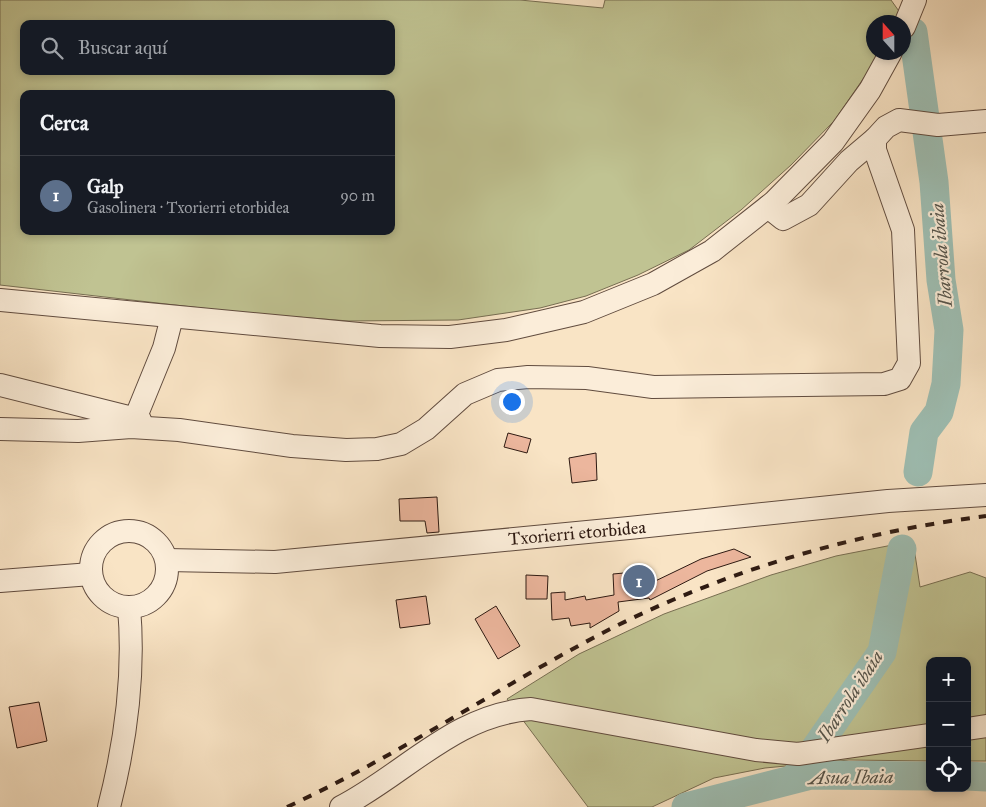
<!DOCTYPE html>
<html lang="es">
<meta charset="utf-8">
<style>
body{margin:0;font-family:"IM FELL Great Primer",serif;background:#20242c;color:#f1f3f6}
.controls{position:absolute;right:15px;bottom:15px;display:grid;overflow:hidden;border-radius:10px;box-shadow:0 2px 8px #0003}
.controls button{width:45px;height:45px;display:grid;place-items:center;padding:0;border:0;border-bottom:1px solid #363941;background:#171b24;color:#f1f3f6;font:25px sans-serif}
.compass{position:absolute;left:866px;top:15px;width:45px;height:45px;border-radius:50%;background:#171b24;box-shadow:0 2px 8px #0003;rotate:339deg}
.you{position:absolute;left:511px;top:401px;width:18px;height:18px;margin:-12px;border:4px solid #fff;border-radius:50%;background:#1a73e8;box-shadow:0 0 0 8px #1a73e833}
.badge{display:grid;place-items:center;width:32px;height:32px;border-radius:50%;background:#1a73e8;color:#fff;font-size:16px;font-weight:700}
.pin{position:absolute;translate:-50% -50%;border:2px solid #fff;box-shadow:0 1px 5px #0006}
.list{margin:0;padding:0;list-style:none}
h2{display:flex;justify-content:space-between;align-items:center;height:65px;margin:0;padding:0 20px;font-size:21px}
h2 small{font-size:16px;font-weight:400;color:#9ea1a6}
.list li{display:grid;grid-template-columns:32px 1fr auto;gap:15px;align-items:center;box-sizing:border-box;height:80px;padding:0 20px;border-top:1px solid #363941}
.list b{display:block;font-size:19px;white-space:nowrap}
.list p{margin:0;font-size:16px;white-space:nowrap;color:#9ea1a6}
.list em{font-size:16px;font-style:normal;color:#9ea1a6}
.icon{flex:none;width:28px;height:28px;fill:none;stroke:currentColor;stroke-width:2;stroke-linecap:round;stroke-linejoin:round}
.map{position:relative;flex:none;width:986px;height:807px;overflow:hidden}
.search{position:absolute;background:#171b24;box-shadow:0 2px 8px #0003;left:20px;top:20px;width:375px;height:55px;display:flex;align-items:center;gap:12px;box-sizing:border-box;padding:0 18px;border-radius:10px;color:#9ea1a6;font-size:19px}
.panel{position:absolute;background:#171b24;box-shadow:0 2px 8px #0003;left:20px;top:90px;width:375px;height:145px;border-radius:10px}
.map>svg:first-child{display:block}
</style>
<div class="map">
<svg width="986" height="807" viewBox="0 0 986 807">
<rect width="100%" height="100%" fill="#f9e4c5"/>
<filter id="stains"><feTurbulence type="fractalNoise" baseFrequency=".004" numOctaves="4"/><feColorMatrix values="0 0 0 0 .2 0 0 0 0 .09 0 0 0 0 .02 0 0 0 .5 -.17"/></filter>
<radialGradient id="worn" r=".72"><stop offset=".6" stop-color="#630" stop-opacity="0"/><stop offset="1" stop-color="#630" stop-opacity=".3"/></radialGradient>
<!-- green -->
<g fill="#c0c392" stroke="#776e52" fill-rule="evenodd">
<path d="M 0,0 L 520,0 L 603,8 L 605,0 L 891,0 L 901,14 L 897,22 L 874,22 L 874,52 L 881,53 L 834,121 L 791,165 L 741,210 L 689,250 L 638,275 L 586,296 L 540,308 L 458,320 L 349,321 L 245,313 L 0,285 ZM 24,24 L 391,24 L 391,71 L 24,71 ZM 24,94 L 391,94 L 391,231 L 24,231 Z"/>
<path d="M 913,541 L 920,587 L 970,572 L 986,578 L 986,761 L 967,761 L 967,661 L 930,661 L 930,761 L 849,760 L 765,768 L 714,778 L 652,807 L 588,807 L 507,699 L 579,654 L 664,614 L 771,575 L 836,556 Z"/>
</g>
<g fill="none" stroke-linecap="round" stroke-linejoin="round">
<!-- river -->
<g stroke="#9ebfb4" stroke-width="29">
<path d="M 913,32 L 934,182 L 941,280 L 949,330 L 946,384 L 939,412 L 924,432 L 918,472"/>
<path d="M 967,776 L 986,777"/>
<path d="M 795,778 L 882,652 L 902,549"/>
<path d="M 686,807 L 811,775 L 930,776"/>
</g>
</g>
<!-- building -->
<g fill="#ecb69d" stroke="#2e1a12">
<path d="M 508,433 L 531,439 L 527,453 L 504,447 Z"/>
<path d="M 596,453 L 597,480 L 572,483 L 569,458 Z"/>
<path d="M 437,497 L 439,532 L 427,533 L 425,521 L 400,521 L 399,499 Z"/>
<path d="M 734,549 L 751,557 L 707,571 L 650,600 L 649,598 L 618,602 L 619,611 L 590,628 L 590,623 L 571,626 L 569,618 L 552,620 L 551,593 L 565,592 L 565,600 L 585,596 L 586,600 L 614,595 L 613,574 L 646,571 L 647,585 L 701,559 Z"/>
<path d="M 526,575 L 548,576 L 547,599 L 526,599 Z"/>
<path d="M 426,596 L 430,624 L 400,628 L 396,600 Z"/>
<path d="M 496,606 L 520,646 L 498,659 L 475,619 Z"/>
<path d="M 39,702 L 47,741 L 17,748 L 9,707 Z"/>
</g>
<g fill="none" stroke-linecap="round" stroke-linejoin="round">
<!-- minor casing -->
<g stroke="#614c3f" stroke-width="24">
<g id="minor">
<path d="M 904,27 L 915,0"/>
<path d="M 768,207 L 783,219 L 809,205 L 849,161 L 875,139"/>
<path d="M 0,300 L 380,336 L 450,337 L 506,330 L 584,312 L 653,284 L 712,251 L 774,202 L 833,142 L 870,90 L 891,52"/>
<path d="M 0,385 L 140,420"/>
<path d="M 135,419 L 164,348 L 172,317"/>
<path d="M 0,429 L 78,431 L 131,427 L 179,430 L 292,446 L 346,450 L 377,449 L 401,444 L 426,429 L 465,394 L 498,380 L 528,377 L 587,378 L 653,387 L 884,384 L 900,379 L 909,363 L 903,230 L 875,150 L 875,139 L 886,127 L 899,120 L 938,125 L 986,121"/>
<circle cx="129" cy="569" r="38"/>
<path d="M 167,560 L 275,562 L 629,528 L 888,501 L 986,495"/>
<path d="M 0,581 L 91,574"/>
<path d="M 967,729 L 986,726"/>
<path d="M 109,807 C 126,741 135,675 129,607"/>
<path d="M 341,807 C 405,774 455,714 531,709 L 756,750 L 798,754 L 930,735"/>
</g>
</g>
<!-- minor -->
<use href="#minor" stroke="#fbedd9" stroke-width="22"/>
<!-- rail -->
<path stroke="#2e1a12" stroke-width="4" stroke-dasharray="9 9" stroke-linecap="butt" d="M 287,807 C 393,758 490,693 593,638 C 713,574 851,533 986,516"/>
</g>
<g text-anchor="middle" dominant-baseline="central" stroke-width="4.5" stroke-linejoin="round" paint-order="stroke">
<!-- street labels -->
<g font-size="18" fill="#2e1a12" stroke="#fbedd9">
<text transform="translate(577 533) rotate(-5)">Txorierri etorbidea</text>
</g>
<!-- water labels -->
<g font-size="19" font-style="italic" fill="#55544b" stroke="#fbedd9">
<text transform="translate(941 255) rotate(-95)">Ibarrola ibaia</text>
<text transform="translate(850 696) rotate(-57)">Ibarrola ibaia</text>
<text transform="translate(851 777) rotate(-1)">Asua Ibaia</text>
</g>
</g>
<rect width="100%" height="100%" filter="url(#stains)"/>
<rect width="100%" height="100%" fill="url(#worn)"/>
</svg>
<div class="controls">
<button>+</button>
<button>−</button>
<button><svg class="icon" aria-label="locate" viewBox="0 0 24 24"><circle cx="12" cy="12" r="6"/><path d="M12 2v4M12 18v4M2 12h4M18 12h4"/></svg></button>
</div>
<svg class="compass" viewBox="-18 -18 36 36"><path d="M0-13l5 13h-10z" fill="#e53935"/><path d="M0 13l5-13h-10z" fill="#9ea1a6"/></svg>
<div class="you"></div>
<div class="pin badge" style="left:639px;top:581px;background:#5c6f8a">1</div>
<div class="search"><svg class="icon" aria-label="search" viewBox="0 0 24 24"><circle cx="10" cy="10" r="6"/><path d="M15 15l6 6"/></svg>Buscar aquí</div>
<section class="panel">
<h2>Cerca<small></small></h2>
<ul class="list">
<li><span class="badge" style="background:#5c6f8a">1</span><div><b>Galp</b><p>Gasolinera · Txorierri etorbidea</p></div><em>90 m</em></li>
</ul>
</section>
</div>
